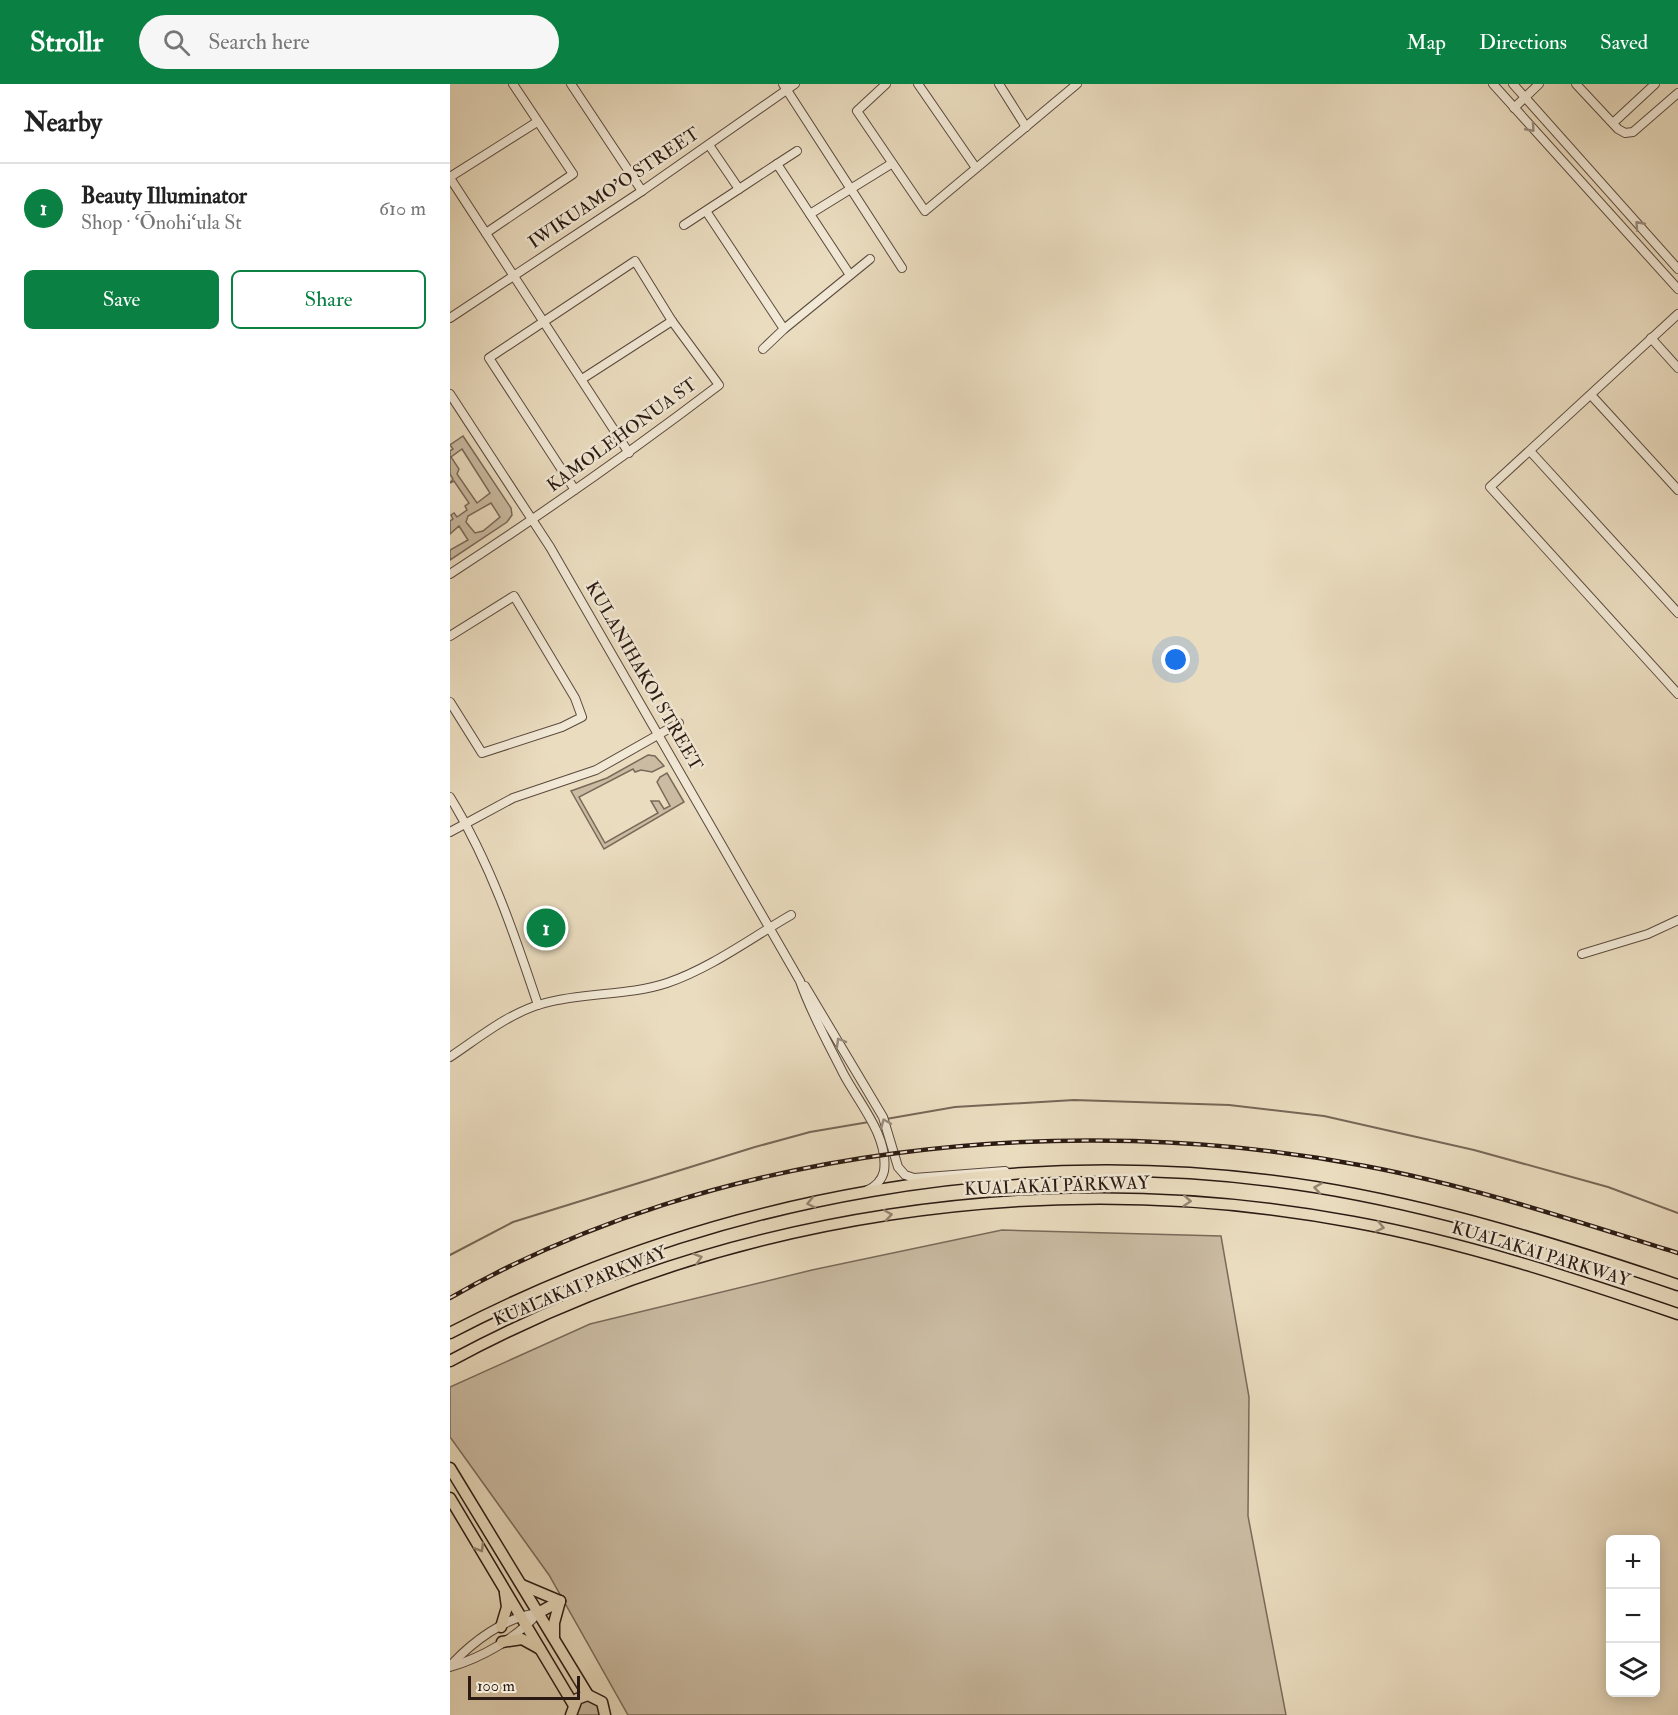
<!DOCTYPE html>
<meta charset="utf-8">
<style>
body{margin:0;font-family:"IM FELL Double Pica",serif;background:#f6f6f6;color:#222}
.controls{position:absolute;right:18px;bottom:18px;display:grid;overflow:hidden;border-radius:9px;box-shadow:0 3px 15px #0003}
.controls button{width:54px;height:54px;display:grid;place-items:center;padding:0;border:0;border-bottom:2px solid #e0e0e0;background:#fff;color:#222;font:30px sans-serif}
.scale{position:absolute;left:18px;bottom:15px;width:112px;box-sizing:border-box;padding-left:6px;border:3px solid #2b1a13;border-top:0;font-size:16px;line-height:21px;white-space:nowrap;color:#2b1a13;-webkit-text-stroke:4px #f1e8d5;paint-order:stroke}
.you{position:absolute;left:726px;top:576px;width:21px;height:21px;margin:-15px;border:4px solid #fff;border-radius:50%;background:#1a73e8;box-shadow:0 0 0 9px #1a73e833}
.badge{display:grid;place-items:center;width:39px;height:39px;border-radius:50%;background:#0b8043;color:#fff;font-size:20px;font-weight:700}
.pin{position:absolute;translate:-50% -50%;border:3px solid #fff;box-shadow:0 2px 6px #0006}
.list{margin:0;padding:0;list-style:none}
h2{display:flex;justify-content:space-between;align-items:center;height:78px;margin:0;padding:0 24px;font-size:26px}
h2 small{font-size:20px;font-weight:400;color:#767676}
.list li{display:grid;grid-template-columns:39px 1fr auto;gap:18px;align-items:center;box-sizing:border-box;height:90px;padding:0 24px;border-top:2px solid #e0e0e0}
.list b{display:block;font-size:22px;white-space:nowrap}
.list p{margin:0;font-size:20px;white-space:nowrap;color:#767676}
.list em{font-size:20px;font-style:normal;color:#767676}
.actions{display:flex;gap:12px;padding:18px 24px}
.actions a{flex:1;padding:14px 0;border:2px solid #0b8043;border-radius:9px;text-align:center;font-size:21px;color:#0b8043}
.actions .main{background:#0b8043;color:#fff}
.icon{flex:none;width:33px;height:33px;fill:none;stroke:currentColor;stroke-width:2;stroke-linecap:round;stroke-linejoin:round}
.map{position:relative;flex:none;width:1228px;height:1631px;overflow:hidden}
header{display:flex;align-items:center;gap:36px;box-sizing:border-box;height:84px;padding:0 30px;background:#0b8043;color:#fff}
header strong{font-size:28px}
nav{display:flex;gap:33px;margin-inline-start:auto;font-size:21px}
.search{width:420px;height:54px;background:#f6f6f6;display:flex;align-items:center;gap:15px;box-sizing:border-box;padding:0 21px;border-radius:33px;color:#767676;font-size:22px}
main{display:flex}
aside{flex:1;background:#fff}
.map>svg:first-child{display:block}
</style>
<header>
<strong>Strollr</strong>
<div class="search"><svg class="icon" aria-label="search" viewBox="0 0 24 24"><circle cx="10" cy="10" r="6"/><path d="M15 15l6 6"/></svg>Search here</div>
<nav><a>Map</a><a>Directions</a><a>Saved</a></nav>
</header>
<main>
<aside>
<h2>Nearby<small></small></h2>
<ul class="list">
<li><span class="badge">1</span><div><b>Beauty Illuminator</b><p>Shop · ‘Ōnohi‘ula St</p></div><em>610 m</em></li>
</ul>
<div class="actions"><a class="main">Save</a><a>Share</a></div>
</aside>
<div class="map">
<svg width="1228" height="1631" viewBox="0 0 1228 1631">
<rect width="100%" height="100%" fill="#eadcbf"/>
<filter id="stains"><feTurbulence type="fractalNoise" baseFrequency=".00333" numOctaves="4"/><feColorMatrix values="0 0 0 0 .2 0 0 0 0 .09 0 0 0 0 .02 0 0 0 .5 -.17"/></filter>
<radialGradient id="worn" r=".72"><stop offset=".6" stop-color="#630" stop-opacity="0"/><stop offset="1" stop-color="#630" stop-opacity=".3"/></radialGradient>
<!-- green -->
<g fill="#cabba2" stroke="#7a6a5a" stroke-width="1.5" fill-rule="evenodd">
<path d="M 13,352 L 61,424 L 62,431 L 57,438 L 0,476 L 0,466 L 18,456 L 9,442 L 0,450 L 0,437 L 3,435 L 1,431 L 4,429 L 7,433 L 17,426 L 15,422 L 19,419 L 4,397 L 0,399 L 3,395 L 0,390 L 0,367 L 3,365 L 0,361 ZM 12,365 L 40,409 L 27,419 L 7,390 L 9,385 L 1,373 ZM 41,419 L 50,433 L 33,447 L 25,449 L 16,438 L 18,432 Z"/>
<path d="M 198,671 L 205,672 L 214,682 L 202,688 L 191,686 L 185,688 L 183,685 L 129,713 L 155,759 L 208,729 L 201,717 L 209,717 L 214,725 L 220,722 L 207,698 L 210,693 L 217,689 L 234,718 L 154,765 L 121,707 L 157,694 Z"/>
<path d="M 552,1146 L 771,1152 L 799,1313 L 798,1432 L 836,1631 L 178,1631 L 99,1491 L 0,1353 L 0,1303 L 140,1240 L 362,1186 Z"/>
<path d="M 130,1616 L 145,1616 L 152,1631 L 124,1631 Z"/>
</g>
<g fill="none" stroke-linecap="round" stroke-linejoin="round">
<!-- stream -->
<g stroke="#776757" stroke-width="2">
<path d="M 436,1035 L 505,1023 L 624,1016 L 779,1021 L 874,1032 L 1024,1066 L 1158,1103 L 1228,1129"/>
<path d="M 0,1171 L 63,1138 L 305,1063 L 360,1048 L 419,1038"/>
</g>
<!-- minor casing -->
<g stroke="#5b4a3e" stroke-width="10">
<g id="minor">
<path d="M 121,0 L 192,107"/>
<path d="M 333,0 L 452,184"/>
<path d="M 436,0 L 407,27 L 475,127 L 627,0"/>
<path d="M 468,0 L 526,84"/>
<path d="M 549,0 L 576,43"/>
<path d="M 1043,0 L 1228,205"/>
<path d="M 1063,0 L 1228,185"/>
<path d="M 1126,0 L 1168,45 L 1175,49 L 1183,48 L 1228,9"/>
<path d="M 1064,24 L 1089,0"/>
<path d="M 1163,39 L 1205,0"/>
<path d="M 347,67 L 327,80 L 400,191"/>
<path d="M 0,93 L 87,38"/>
<path d="M 0,94 L 179,369"/>
<path d="M 289,105 L 327,80"/>
<path d="M 256,127 L 334,245 L 313,265"/>
<path d="M 360,130 L 441,80"/>
<path d="M 234,141 L 289,105 L 259,61"/>
<path d="M 36,149 L 123,90 L 63,0"/>
<path d="M 1228,230 L 1040,403 L 1228,610"/>
<path d="M 0,234 L 192,107 L 345,0"/>
<path d="M 334,245 L 420,175"/>
<path d="M 1201,254 L 1228,284"/>
<path d="M 132,295 L 222,237"/>
<path d="M 0,310 L 100,463 L 350,897 C 361,929 378,959 393,989 C 408,1018 439,1052 434,1087 C 432,1096 425,1103 416,1107"/>
<path d="M 1141,311 L 1228,406"/>
<path d="M 1080,367 L 1228,529"/>
<path d="M 0,490 C 92,430 181,368 269,301 L 222,237 L 185,177 L 39,274 L 125,406"/>
<path d="M 0,552 L 64,512 L 125,614 L 132,633 L 112,643 L 32,669 L 0,618"/>
<path d="M 0,713 C 40,778 64,849 88,921"/>
<path d="M 0,748 L 63,714 L 146,686 L 229,639"/>
<path d="M 1132,870 L 1198,850 L 1228,836"/>
<path d="M 355,902 L 433,1033 L 448,1083 L 455,1091 L 464,1094 L 555,1087"/>
<path d="M 0,973 C 30,953 60,928 95,919 C 135,908 178,912 217,899 C 261,884 301,854 341,831"/>
<path d="M 0,1582 C 22,1558 55,1533 88,1529"/>
<path d="M 0,1583 C 31,1574 67,1554 88,1529"/>
</g>
</g>
<!-- major casing -->
<g stroke="#2b1a13" stroke-width="13">
<g id="major">
<path d="M 0,1249 C 264,1112 571,1056 865,1103 C 988,1123 1110,1161 1228,1201"/>
<path d="M 0,1277 C 274,1129 597,1081 903,1138 C 1013,1158 1122,1194 1228,1230"/>
<path d="M 0,1384 L 138,1611"/>
<path d="M 0,1414 L 123,1620"/>
<path d="M 72,1501 L 110,1517"/>
<path d="M 88,1529 L 110,1517"/>
<path d="M 51,1543 L 57,1523 L 55,1509"/>
<path d="M 104,1554 L 104,1539 L 110,1517"/>
<path d="M 52,1558 L 72,1555 L 90,1565"/>
<path d="M 121,1631 L 127,1615 L 138,1611 L 152,1618 L 155,1631"/>
</g>
</g>
<!-- minor -->
<use href="#minor" stroke="#f1e8d5" stroke-width="8"/>
<!-- major -->
<use href="#major" stroke="#eadcbf" stroke-width="10"/>
<!-- rail casing -->
<g stroke="#2b1a13" stroke-width="4.5">
<path id="rail" d="M 0,1214 C 266,1061 617,1025 915,1082 C 1022,1102 1125,1137 1228,1169"/>
</g>
<!-- rail -->
<use href="#rail" stroke="#f1e8d5" stroke-width="2" stroke-dasharray="7" stroke-linecap="butt"/>
</g>
<!-- one-way arrows -->
<defs><path id="oneway-chevron" d="M-2-3.5L2.5 0L-2 3.5" fill="none" stroke-width="1.6" stroke-linecap="round" stroke-linejoin="round" transform="scale(1.5)"/></defs>
<g stroke="#988b7e">
<use href="#oneway-chevron" transform="translate(1081 44) rotate(48)"/>
<use href="#oneway-chevron" transform="translate(1189 141) rotate(-132)"/>
<use href="#oneway-chevron" transform="translate(390 958) rotate(-120)"/>
<use href="#oneway-chevron" transform="translate(435 1039) rotate(-113)"/>
</g>
<g stroke="#948572">
<use href="#oneway-chevron" transform="translate(868 1104) rotate(-171)"/>
<use href="#oneway-chevron" transform="translate(737 1117) rotate(4)"/>
<use href="#oneway-chevron" transform="translate(361 1119) rotate(168)"/>
<use href="#oneway-chevron" transform="translate(438 1131) rotate(-9)"/>
<use href="#oneway-chevron" transform="translate(930 1143) rotate(12)"/>
<use href="#oneway-chevron" transform="translate(248 1174) rotate(-17)"/>
<use href="#oneway-chevron" transform="translate(30 1464) rotate(59)"/>
</g>
<g text-anchor="middle" dominant-baseline="central" stroke-width="5" stroke-linejoin="round" paint-order="stroke">
<!-- street labels -->
<g font-size="18" fill="#2b1a13" stroke="#f1e8d5">
<text transform="translate(164 104) rotate(-34)">IWIKUAMO'O STREET</text>
<text transform="translate(172 351) rotate(-36)">KAMOLEHONUA ST</text>
<text transform="translate(194 592) rotate(60)">KULANIHAKOI STREET</text>
<text transform="translate(607 1102) rotate(-2)">KUALAKAI PARKWAY</text>
<text transform="translate(1091 1170) rotate(17)">KUALAKAI PARKWAY</text>
<text transform="translate(130 1202) rotate(-22)">KUALAKAI PARKWAY</text>
</g>
</g>
<rect width="100%" height="100%" filter="url(#stains)"/>
<rect width="100%" height="100%" fill="url(#worn)"/>
</svg>
<div class="controls">
<button>+</button>
<button>−</button>
<button><svg class="icon" aria-label="layers" viewBox="0 0 24 24"><path d="M12 4l9 5-9 5-9-5zM3 14l9 5 9-5"/></svg></button>
</div>
<div class="scale">100 m</div>
<div class="you"></div>
<div class="pin badge" style="left:96px;top:844px">1</div>
</div>
</main>
